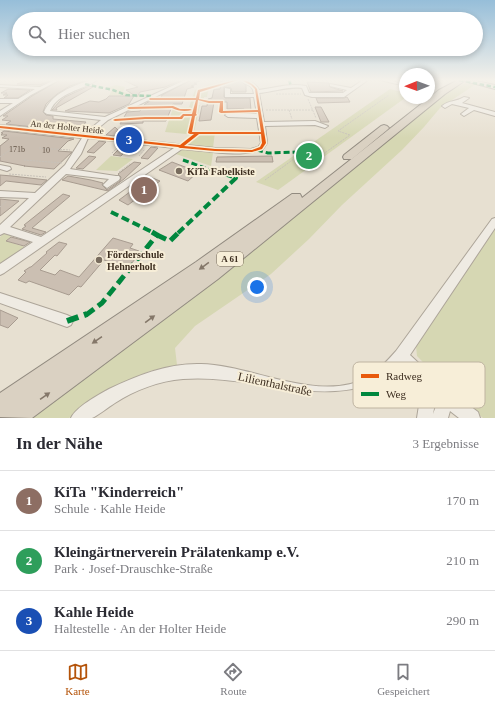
<!DOCTYPE html>
<html lang="de">
<meta charset="utf-8">
<style>
body{margin:0;font-family:"Times New Roman",serif;background:#f2f2f3;color:#2b2b33}
.compass{position:absolute;left:399px;top:68px;width:36px;height:36px;border-radius:50%;background:#fff;box-shadow:0 2px 6px #0003;rotate:269deg}
.you{position:absolute;left:257px;top:287px;width:14px;height:14px;margin:-10px;border:3px solid #fff;border-radius:50%;background:#1a73e8;box-shadow:0 0 0 6px #1a73e833}
.badge{display:grid;place-items:center;width:26px;height:26px;border-radius:50%;background:#b45309;color:#fff;font-size:13px;font-weight:700}
.pin{position:absolute;translate:-50% -50%;border:2px solid #fff;box-shadow:0 1px 4px #0006}
.list{margin:0;padding:0;list-style:none}
h2{display:flex;justify-content:space-between;align-items:center;height:52px;margin:0;padding:0 16px;font-size:17px}
h2 small{font-size:13px;font-weight:400;color:#7c7c81}
.list li{display:grid;grid-template-columns:26px 1fr auto;gap:12px;align-items:center;box-sizing:border-box;height:60px;padding:0 16px;border-top:1px solid #e1e1e2}
.list b{display:block;font-size:15px;white-space:nowrap}
.list p{margin:0;font-size:13px;white-space:nowrap;color:#7c7c81}
.list em{font-size:13px;font-style:normal;color:#7c7c81}
.icon{flex:none;width:22px;height:22px;fill:none;stroke:currentColor;stroke-width:2;stroke-linecap:round;stroke-linejoin:round}
.map{position:relative;flex:none;width:495px;height:418px;overflow:hidden}
.search{position:absolute;background:#fff;box-shadow:0 2px 6px #0003;left:12px;right:12px;top:12px;height:44px;display:flex;align-items:center;gap:10px;box-sizing:border-box;padding:0 14px;border-radius:22px;color:#7c7c81;font-size:15px}
.sheet{height:232px;background:#fff}
nav{display:flex;justify-content:space-around;align-items:center;box-sizing:border-box;height:56px;border-top:1px solid #e1e1e2;background:#fff;font-size:11px;color:#7c7c81}
nav a{display:grid;justify-items:center;gap:2px}
nav .on{color:#b45309}
.map>svg:first-child{display:block}
</style>
<div class="map">
<svg width="495" height="418" viewBox="0 0 495 418">
<rect width="100%" height="100%" fill="#e7e0d1"/>
<!-- green -->
<g fill="#d6d7b3">
<path d="M 224,82 L 226,83 L 218,86 L 217,88 L 209,88 L 207,97 L 204,97 L 204,99 L 197,99 L 199,100 L 198,105 L 200,105 L 194,132 L 215,132 L 213,148 L 184,146 L 197,135 L 165,132 L 173,108 L 189,107 L 195,90 L 208,86 L 206,85 Z"/>
<path d="M 467,82 L 476,84 L 440,108 L 424,127 L 402,150 L 342,205 L 309,239 L 271,274 L 195,326 L 175,348 L 177,365 L 150,371 L 131,379 L 69,418 L 29,418 L 195,297 L 258,247 L 433,103 L 453,89 Z"/>
<path d="M 116,85 L 125,87 L 123,92 L 134,94 L 153,95 C 144,99 121,96 109,96 L 112,90 L 106,88 Z"/>
<path d="M 390,89 L 405,93 L 405,98 L 278,190 L 256,182 Z"/>
<path d="M 178,149 L 213,153 L 211,166 L 173,153 Z"/>
<path d="M 111,156 L 133,159 L 117,171 L 96,170 Z"/>
<path d="M 11,227 L 19,229 L 6,241 L 28,248 L 0,267 L 0,237 Z"/>
<path d="M 495,229 L 495,418 L 483,418 L 450,390 L 417,356 L 416,346 Z"/>
</g>
<!-- building -->
<g fill="#cbbfb2" stroke="#a89c90">
<path d="M 28,80 L 51,80 L 40,85 L 17,84 Z"/>
<path d="M 60,80 L 87,80 L 70,86 L 57,94 L 46,104 L 43,112 L 46,115 L 53,116 L 53,119 L 86,122 L 78,132 L 6,124 L 11,121 L 2,120 L 8,116 L 3,116 L 32,96 Z"/>
<path d="M 123,80 L 182,80 L 165,87 L 140,92 L 137,97 L 126,90 L 138,87 Z"/>
<path d="M 191,80 L 200,80 L 200,81 L 194,83 L 197,84 L 191,86 L 194,87 L 187,89 L 182,104 L 173,104 L 166,121 L 143,121 L 143,123 L 120,124 L 127,112 L 140,111 L 145,104 L 150,101 L 160,100 L 162,95 Z"/>
<path d="M 221,80 L 239,80 L 246,85 L 246,92 L 232,92 L 231,88 L 224,87 L 224,97 L 225,98 L 250,98 L 251,111 L 244,111 L 244,109 L 227,109 L 227,102 L 214,102 L 211,120 L 199,121 L 202,106 L 207,106 L 208,99 L 212,98 L 214,89 L 220,89 Z"/>
<path d="M 307,82 L 329,83 L 330,87 L 343,91 L 311,92 Z"/>
<path d="M 89,86 L 93,87 L 56,108 L 57,110 L 52,110 L 60,101 L 65,97 Z"/>
<path d="M 8,89 L 30,90 L 18,98 L 4,98 L 8,95 L 3,95 L 7,93 L 1,93 Z"/>
<path d="M 109,96 L 134,96 L 129,104 L 109,113 L 65,111 L 90,101 L 99,102 L 106,99 Z"/>
<path d="M 347,97 L 350,102 L 318,103 L 316,98 L 344,98 Z"/>
<path d="M 315,107 L 321,107 L 329,122 L 321,122 Z"/>
<path d="M 115,127 L 118,130 L 116,132 L 138,134 L 135,138 L 106,135 Z"/>
<path d="M 4,131 L 74,139 L 68,141 L 58,151 L 72,152 L 54,169 L 24,166 L 25,166 L 0,161 L 0,146 L 9,139 L 2,138 L 7,135 L 1,135 L 3,133 L 1,133 Z"/>
<path d="M 99,141 L 106,142 L 94,153 L 87,152 Z"/>
<path d="M 124,144 L 131,145 L 121,156 L 113,155 Z"/>
<path d="M 151,147 L 158,148 L 148,159 L 141,158 Z"/>
<path d="M 89,156 L 96,157 L 83,169 L 76,168 Z"/>
<path d="M 272,156 L 273,162 L 216,162 L 217,157 Z"/>
<path d="M 134,162 L 141,163 L 124,179 L 108,191 L 62,180 L 68,176 L 91,180 L 103,183 L 102,185 L 107,190 L 120,181 L 121,177 L 118,174 Z"/>
<path d="M 172,162 L 198,172 L 188,181 L 159,170 Z"/>
<path d="M 0,175 L 12,176 L 47,180 L 41,185 L 6,181 L 0,186 Z"/>
<path d="M 150,177 L 160,181 L 128,205 L 119,200 Z"/>
<path d="M 63,194 L 70,196 L 32,228 L 46,232 L 41,235 L 22,229 L 26,226 L 24,225 Z"/>
<path d="M 0,199 L 19,201 L 0,216 Z"/>
<path d="M 11,237 L 30,242 L 24,246 L 6,241 Z"/>
<path d="M 113,238 L 133,244 L 130,248 L 139,251 L 134,258 L 135,259 L 128,268 L 104,260 L 81,287 L 78,286 L 69,295 L 29,281 L 26,283 L 18,280 L 26,272 L 24,271 L 30,267 L 31,267 L 47,253 L 46,252 L 59,242 L 67,244 L 57,256 L 55,255 L 40,270 L 55,275 L 60,270 L 79,277 Z"/>
<path d="M 0,310 L 18,318 L 8,328 L 0,325 Z"/>
</g>
<g fill="none" stroke-linecap="round" stroke-linejoin="round">
<!-- minor casing -->
<g stroke="#ada599" stroke-width="2">
<g id="minor">
<path d="M 54,80 L 59,80 L 31,95 L 0,116 L 0,111 L 13,103 L 0,103 L 0,99 L 18,99 L 35,89 L 0,87 L 0,85 L 40,87 Z"/>
<path d="M 91,80 L 97,80 C 83,90 58,92 50,111 L 105,117 L 185,80 L 190,80 L 108,120 L 90,135 L 215,148 L 251,149 L 258,147 L 261,143 L 257,118 L 228,117 L 225,115 L 228,113 L 257,114 L 254,97 L 225,97 L 225,88 L 230,89 L 230,94 L 254,94 C 253,84 246,85 240,80 C 248,80 255,82 259,90 C 275,88 289,83 306,86 L 309,93 L 343,93 L 347,90 L 330,86 L 330,84 L 351,88 L 363,80 L 368,80 L 344,97 L 312,97 L 305,95 L 302,88 C 287,86 274,92 259,93 L 264,122 L 315,121 L 328,126 L 325,128 L 315,125 L 265,126 L 267,143 L 263,149 C 239,158 208,151 182,149 L 4,273 L 0,275 L 0,264 L 33,242 L 4,233 L 0,235 L 0,225 L 29,198 L 0,197 L 0,191 L 35,193 L 65,165 L 82,138 L 0,129 L 0,125 L 84,134 L 101,120 L 47,114 L 44,112 C 52,93 73,86 91,80 ZM 88,138 L 174,148 L 41,237 L 10,227 L 66,174 L 109,179 L 103,185 L 107,188 L 119,180 L 120,178 L 119,176 L 116,176 L 70,169 L 81,154 Z"/>
<path d="M 380,80 L 388,80 L 399,83 L 397,84 Z"/>
<path d="M 464,97 L 469,98 L 462,103 L 495,112 L 495,116 L 474,110 L 464,116 L 461,114 L 469,108 L 452,104 L 445,108 L 442,106 C 449,100 456,102 464,97 Z"/>
<path d="M 0,165 L 10,167 L 11,169 L 7,171 L 0,169 Z"/>
<path d="M 495,218 L 495,228 L 410,355 L 442,385 L 478,412 L 480,418 L 459,418 L 450,411 L 448,418 L 417,418 L 422,386 L 401,366 C 339,418 259,373 183,379 C 159,381 135,390 115,403 C 110,406 97,416 92,418 C 87,418 77,418 71,418 C 76,407 98,395 109,389 C 138,375 168,363 201,364 C 253,365 321,405 370,376 C 380,369 388,360 396,351 L 492,219 ZM 436,398 L 438,401 L 433,414 Z"/>
<path d="M 0,293 L 67,315 L 71,317 L 73,321 L 71,325 L 67,327 L 0,303 Z"/>
</g>
</g>
<!-- major casing -->
<g stroke="#928b80" stroke-width="2">
<path id="major" d="M 461,80 L 471,80 L 495,85 L 495,89 Z"/>
</g>
<!-- highway casing -->
<g stroke="#928b80" stroke-width="2">
<g id="highway">
<path d="M 458,80 L 466,80 L 445,94 L 218,279 L 32,418 L 0,417 L 0,393 L 196,262 L 292,194 L 300,194 L 302,198 L 439,90 Z"/>
<path d="M 384,125 L 387,126 L 389,128 L 387,130 L 352,159 L 344,159 L 343,157 L 344,155 L 381,126 Z"/>
</g>
</g>
<!-- path -->
<g stroke="#c8c2b9" stroke-width="1" stroke-dasharray="2 1" stroke-linecap="butt">
<path d="M 63,80 L 73,82"/>
<path d="M 276,94 L 301,94"/>
<path d="M 174,99 L 176,92"/>
<path d="M 308,99 L 316,118"/>
<path d="M 266,110 L 313,110"/>
<path d="M 289,110 L 292,119"/>
<path d="M 39,148 L 70,150"/>
<path d="M 112,153 L 120,145"/>
<path d="M 139,156 L 145,149"/>
<path d="M 0,157 L 14,147"/>
<path d="M 24,160 L 62,163"/>
<path d="M 119,172 L 131,163"/>
<path d="M 9,174 L 46,177"/>
<path d="M 265,180 L 302,153 L 314,158 L 319,157 L 350,135 L 338,131 L 389,95"/>
<path d="M 0,207 L 7,201"/>
</g>
<!-- minor -->
<use href="#minor" fill="#efebe3" fill-rule="evenodd"/>
<!-- major -->
<use href="#major" fill="#e6e1d4" fill-rule="evenodd"/>
<!-- highway -->
<use href="#highway" fill="#dad1c2" fill-rule="evenodd"/>
<!-- quiet-far4 -->
<g stroke="#00873e" stroke-width="2.5" stroke-dasharray="4.5 2.5" stroke-linecap="butt">
<path d="M 289,80 L 291,86"/>
<path d="M 459,80 L 495,87"/>
<path d="M 85,84 L 113,90 L 126,95 L 153,96"/>
</g>
<!-- quiet-far3 -->
<g stroke="#00873e" stroke-width="3" stroke-dasharray="6 3" stroke-linecap="butt">
<path d="M 257,150 L 268,153 L 299,152"/>
<path d="M 183,160 L 211,170"/>
</g>
<!-- quiet-far2 -->
<g stroke="#00873e" stroke-width="4" stroke-dasharray="8 4" stroke-linecap="butt">
<path d="M 111,212 L 154,233"/>
<path d="M 178,233 L 236,178 L 209,169"/>
</g>
<!-- quiet-far1 -->
<g stroke="#00873e" stroke-width="5" stroke-dasharray="10 5" stroke-linecap="butt">
<path d="M 157,235 L 170,241 L 179,232"/>
<path d="M 86,315 L 102,303 L 157,235 L 152,232"/>
</g>
<!-- quiet -->
<path stroke="#00873e" stroke-width="6" stroke-dasharray="12 6" stroke-linecap="butt" d="M 67,321 L 87,314"/>
<!-- cycleway casing -->
<g stroke="#f7eed8" stroke-width="3">
<g id="cycleway">
<path d="M 235,80 L 238,80 L 200,92 L 199,99 L 209,101 L 223,101 L 223,111 L 258,110 L 255,89 L 251,85 L 241,80 C 248,80 253,84 257,89 L 266,143 L 262,149 L 252,152 L 215,151 L 182,148 L 180,148 L 178,147 L 0,128 L 0,126 L 180,145 L 194,134 L 190,134 L 188,133 L 192,116 L 184,116 L 182,119 L 145,119 L 115,121 L 113,120 L 115,119 L 145,117 L 180,117 L 183,114 L 192,114 L 196,100 L 150,100 L 149,99 L 150,98 L 196,98 L 198,90 ZM 198,100 L 209,103 L 220,103 L 219,112 L 221,113 L 258,112 L 261,132 L 192,132 L 195,116 L 197,115 L 196,114 ZM 199,134 L 261,134 L 262,143 L 260,147 L 252,150 L 215,149 L 184,146 Z"/>
<path d="M 173,106 L 180,109 L 190,109 L 192,110 C 185,112 178,111 172,108 L 129,109 L 127,108 L 129,107 Z"/>
</g>
</g>
<!-- cycleway -->
<use href="#cycleway" fill="#e8590c" fill-rule="evenodd"/>
</g>
<!-- one-way arrows -->
<defs><path id="oneway-solid" d="M-6-.8H1V-3.2L6.5 0L1 3.2V.8H-6Z"/></defs>
<g fill="#847769">
<use href="#oneway-solid" transform="translate(204 266) rotate(144)"/>
<use href="#oneway-solid" transform="translate(150 319) rotate(-36)"/>
<use href="#oneway-solid" transform="translate(97 340) rotate(146)"/>
<use href="#oneway-solid" transform="translate(45 396) rotate(-35)"/>
</g>
<!-- sky -->
<linearGradient id="sky" x2="0" y2="1"><stop stop-color="#96bed9"/><stop offset="0.58" stop-color="#f4f1ea"/><stop offset="1" stop-color="#f4f1ea" stop-opacity="0"/></linearGradient>
<rect width="495" height="138" fill="url(#sky)"/>
<!-- markers -->
<g fill="#786c5e" stroke="#f7eed8" stroke-width="1.5">
<circle cx="179" cy="171" r="4"/>
<circle cx="99" cy="260" r="4"/>
</g>
<g text-anchor="middle" dominant-baseline="central" stroke-width="4" stroke-linejoin="round" paint-order="stroke">
<!-- number labels -->
<g font-size="8" fill="#605244">
<text x="17" y="149">171b</text>
<text x="46" y="150">10</text>
</g>
<!-- far-street labels -->
<g font-size="9" fill="#3d2e20" stroke="#f7eed8">
<text transform="translate(67 127) rotate(6)">An der Holter Heide</text>
</g>
<!-- shield labels -->
<rect fill="#f7eed8" stroke="#756857" stroke-width="1" x="217" y="252" width="26" height="14" rx="3"/>
<g font-size="9" font-weight="bold" fill="#3d2e20">
<text x="230" y="259">A 61</text>
</g>
<!-- poi labels -->
<g font-size="10" font-weight="bold" fill="#3d2e20" stroke="#f7eed8" text-anchor="start">
<text x="187" y="171">KiTa Fabelkiste</text>
<text x="107" y="254">Förderschule<tspan x="107" dy="12">Hehnerholt</tspan></text>
</g>
<!-- near-street labels -->
<g font-size="12" fill="#3d2e20" stroke="#f7eed8">
<text transform="translate(275 384) rotate(12)">Lilienthalstraße</text>
</g>
</g>
<!-- legend -->
<rect x="353" y="362" width="132" height="46" rx="6" fill="#f7eed8" stroke="#bfb4a1" stroke-width="1"/>
<rect x="361" y="374" width="18" height="4" fill="#e8590c"/>
<rect x="361" y="392" width="18" height="4" fill="#00873e"/>
<g font-size="11" fill="#3d2e20">
<text x="386" y="380">Radweg</text>
<text x="386" y="398">Weg</text>
</g>
</svg>
<svg class="compass" viewBox="-18 -18 36 36"><path d="M0-13l5 13h-10z" fill="#e53935"/><path d="M0 13l5-13h-10z" fill="#7c7c81"/></svg>
<div class="you"></div>
<div class="pin badge" style="left:144px;top:190px;background:#8d6e63">1</div>
<div class="pin badge" style="left:309px;top:156px;background:#2e9e5b">2</div>
<div class="pin badge" style="left:129px;top:140px;background:#1a4fb4">3</div>
<div class="search"><svg class="icon" aria-label="search" viewBox="0 0 24 24"><circle cx="10" cy="10" r="6"/><path d="M15 15l6 6"/></svg>Hier suchen</div>
</div>
<section class="sheet">
<h2>In der Nähe<small>3 Ergebnisse</small></h2>
<ul class="list">
<li><span class="badge" style="background:#8d6e63">1</span><div><b>KiTa &quot;Kinderreich&quot;</b><p>Schule · Kahle Heide</p></div><em>170 m</em></li>
<li><span class="badge" style="background:#2e9e5b">2</span><div><b>Kleingärtnerverein Prälatenkamp e.V.</b><p>Park · Josef-Drauschke-Straße</p></div><em>210 m</em></li>
<li><span class="badge" style="background:#1a4fb4">3</span><div><b>Kahle Heide</b><p>Haltestelle · An der Holter Heide</p></div><em>290 m</em></li>
</ul>
</section>
<nav>
<a class="on"><svg class="icon" aria-label="map" viewBox="0 0 24 24"><path d="M3 6l6-2 6 2 6-2v14l-6 2-6-2-6 2zM9 4v14M15 6v14"/></svg>Karte</a>
<a><svg class="icon" aria-label="directions" viewBox="0 0 24 24"><path d="M12 3l9 9-9 9-9-9zM9 14v-3h6M13 9l2 2-2 2"/></svg>Route</a>
<a><svg class="icon" aria-label="saved" viewBox="0 0 24 24"><path d="M7 4h10v16l-5-4-5 4z"/></svg>Gespeichert</a>
</nav>
